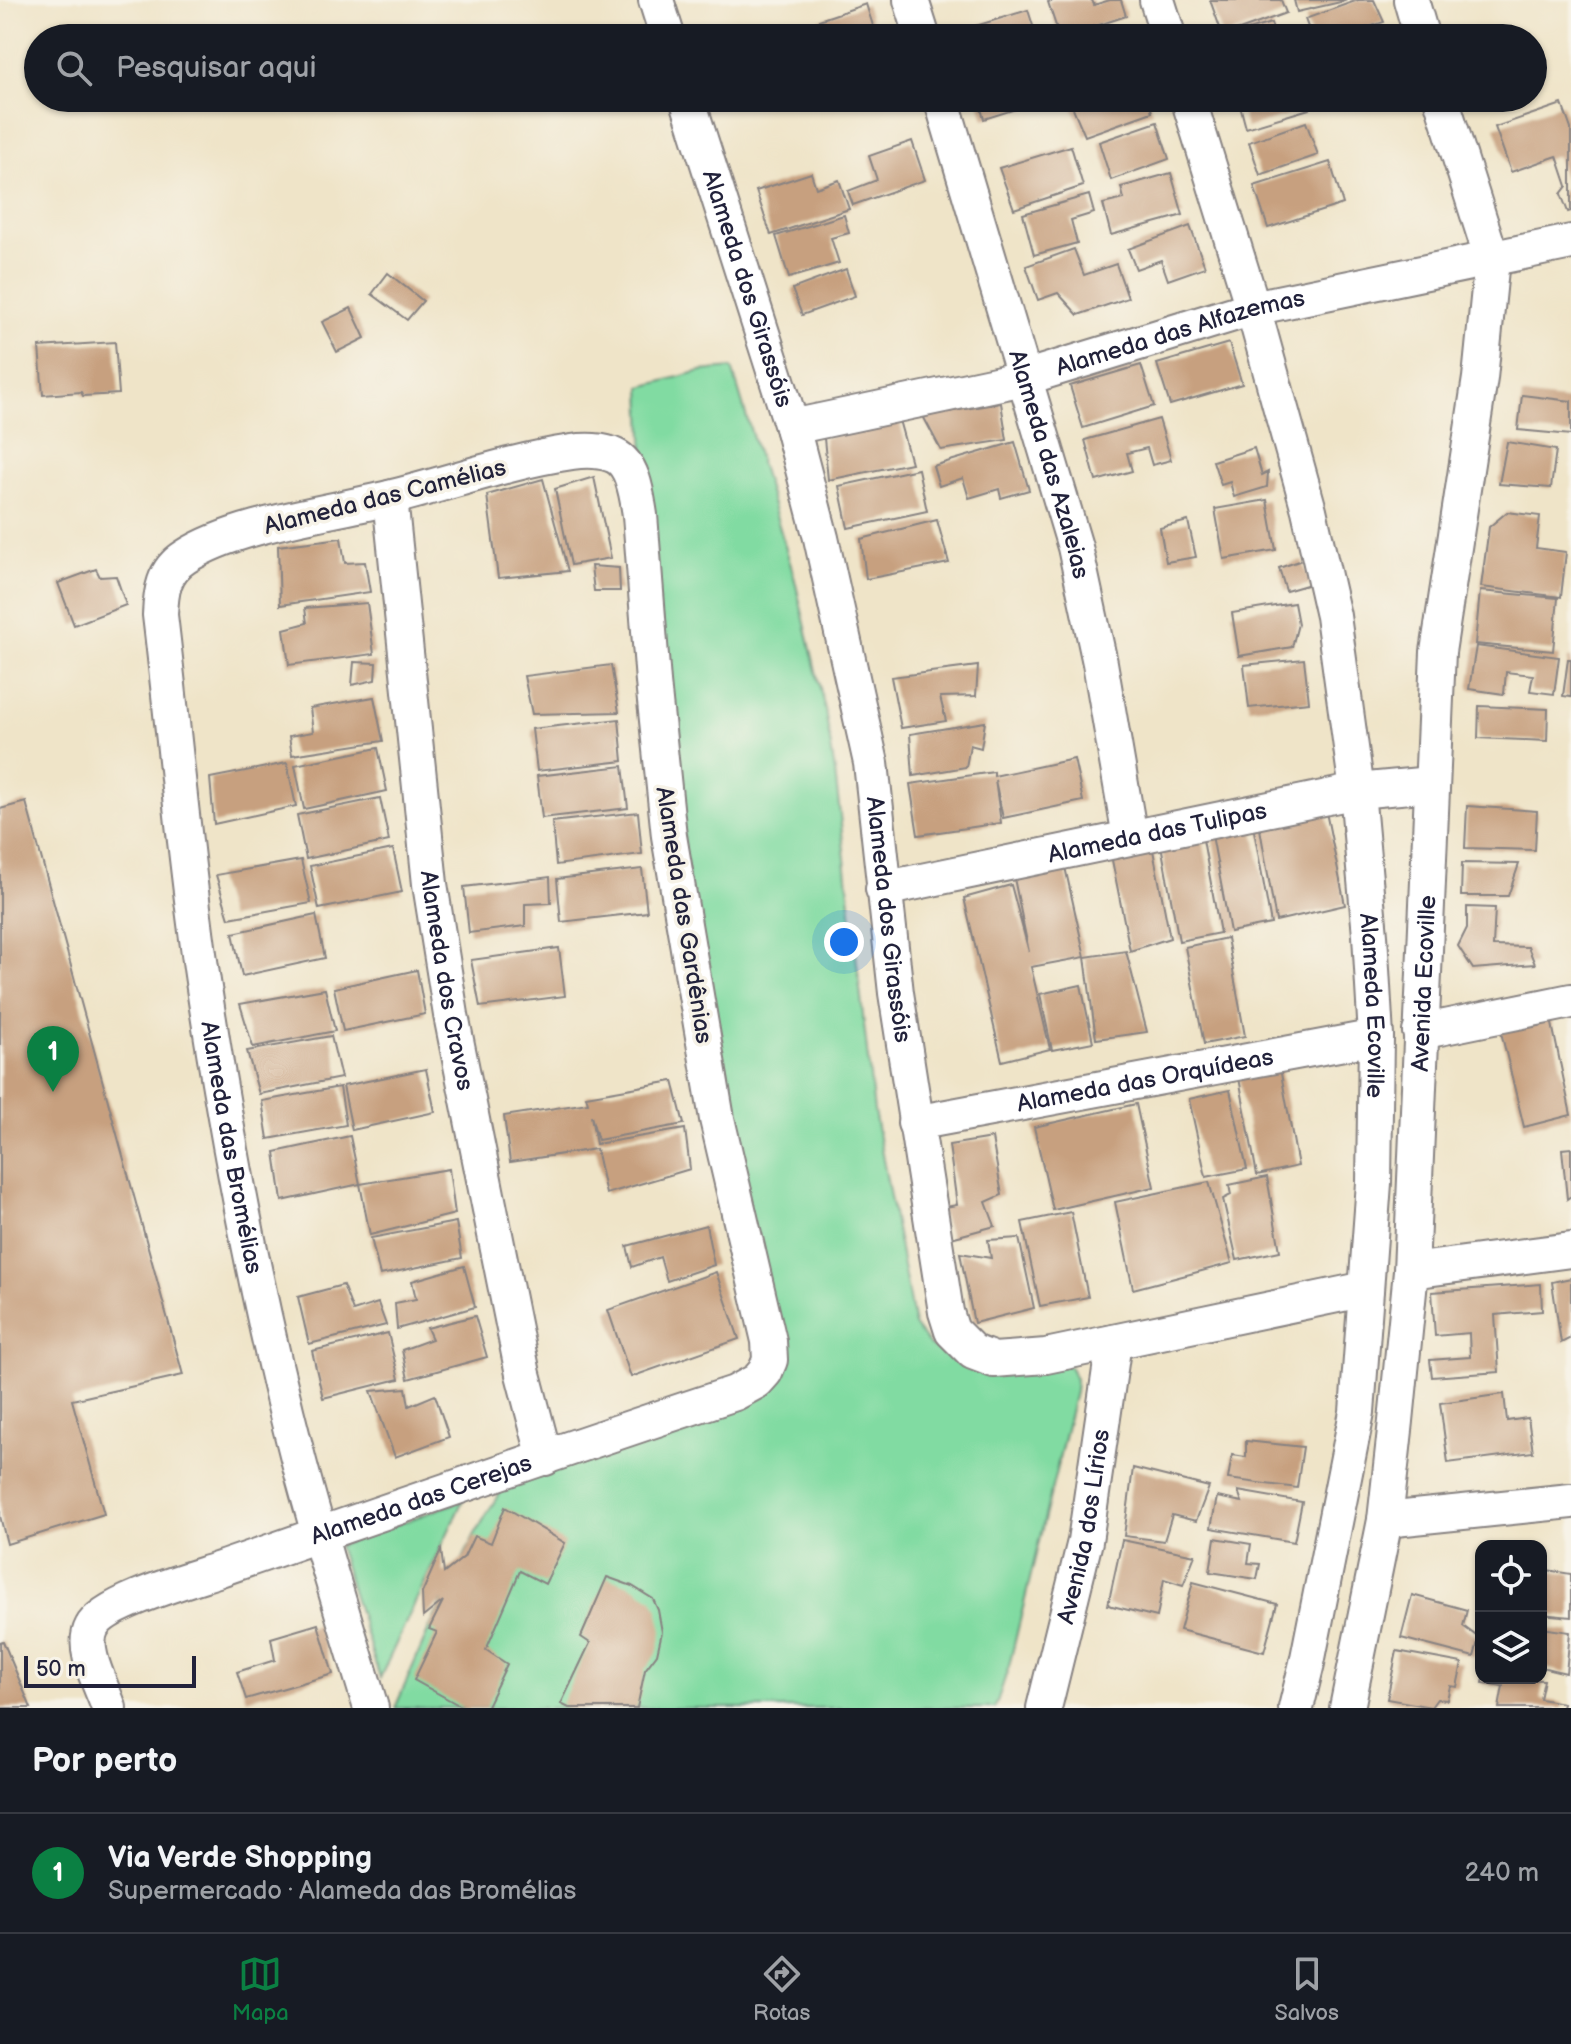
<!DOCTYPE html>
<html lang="pt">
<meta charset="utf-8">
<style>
body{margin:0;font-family:"Balsamiq Sans",sans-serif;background:#242831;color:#f1f3f6}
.controls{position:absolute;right:24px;bottom:24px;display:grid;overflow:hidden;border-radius:16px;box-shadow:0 2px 6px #0004}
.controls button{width:72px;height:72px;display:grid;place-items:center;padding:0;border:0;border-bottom:2px solid #363941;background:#171b24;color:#f1f3f6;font:40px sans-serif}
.scale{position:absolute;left:24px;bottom:20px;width:172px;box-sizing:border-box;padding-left:8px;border:4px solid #22223b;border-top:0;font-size:22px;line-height:28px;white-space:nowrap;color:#22223b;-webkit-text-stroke:6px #f7f3e8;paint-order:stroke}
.you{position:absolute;left:844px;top:942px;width:28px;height:28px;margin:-20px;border:6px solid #fff;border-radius:50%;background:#1a73e8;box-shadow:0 0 0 12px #1a73e833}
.badge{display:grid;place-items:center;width:52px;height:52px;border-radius:50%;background:#0b8043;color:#fff;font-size:26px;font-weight:700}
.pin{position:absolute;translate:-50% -66px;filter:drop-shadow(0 2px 4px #0008)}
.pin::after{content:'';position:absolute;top:42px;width:28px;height:24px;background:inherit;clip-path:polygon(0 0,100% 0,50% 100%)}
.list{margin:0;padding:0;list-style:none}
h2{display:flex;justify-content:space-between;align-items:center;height:104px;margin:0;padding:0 32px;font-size:34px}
h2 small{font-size:26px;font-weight:400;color:#9ea1a6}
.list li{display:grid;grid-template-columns:52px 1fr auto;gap:24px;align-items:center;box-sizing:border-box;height:120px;padding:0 32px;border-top:2px solid #363941}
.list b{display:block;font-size:30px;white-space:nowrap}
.list p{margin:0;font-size:26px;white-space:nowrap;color:#9ea1a6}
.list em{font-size:26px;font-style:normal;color:#9ea1a6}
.icon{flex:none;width:44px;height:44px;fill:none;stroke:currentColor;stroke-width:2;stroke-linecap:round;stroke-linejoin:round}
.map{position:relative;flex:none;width:1571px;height:1708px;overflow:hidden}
.search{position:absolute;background:#171b24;box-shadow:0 2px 6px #0004;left:24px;right:24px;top:24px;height:88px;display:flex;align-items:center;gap:20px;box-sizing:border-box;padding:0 28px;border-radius:44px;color:#9ea1a6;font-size:30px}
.sheet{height:224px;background:#171b24}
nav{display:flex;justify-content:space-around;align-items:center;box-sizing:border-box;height:112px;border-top:2px solid #363941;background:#171b24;font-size:22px;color:#9ea1a6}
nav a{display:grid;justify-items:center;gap:4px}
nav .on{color:#0b8043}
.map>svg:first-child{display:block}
</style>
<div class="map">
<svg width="1571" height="1708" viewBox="0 0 1571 1708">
<rect width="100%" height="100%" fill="#f7f3e8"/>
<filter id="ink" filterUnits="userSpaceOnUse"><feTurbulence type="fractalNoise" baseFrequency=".0125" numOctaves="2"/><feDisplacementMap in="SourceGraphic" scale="16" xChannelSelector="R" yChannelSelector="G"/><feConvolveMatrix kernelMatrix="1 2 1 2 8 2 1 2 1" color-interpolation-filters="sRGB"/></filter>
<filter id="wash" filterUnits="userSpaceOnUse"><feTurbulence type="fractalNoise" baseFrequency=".006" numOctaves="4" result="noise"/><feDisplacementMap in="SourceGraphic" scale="32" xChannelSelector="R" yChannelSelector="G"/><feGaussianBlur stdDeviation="1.8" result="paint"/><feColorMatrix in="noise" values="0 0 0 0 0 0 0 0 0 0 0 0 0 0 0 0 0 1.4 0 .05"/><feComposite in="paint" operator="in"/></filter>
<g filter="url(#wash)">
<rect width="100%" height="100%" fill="#efe4c8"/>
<!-- green -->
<g fill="#81dba2" stroke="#527e6e" stroke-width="2">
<path d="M 732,368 L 794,576 L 825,710 L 835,772 L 874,1111 L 914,1325 L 930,1346 L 956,1361 L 1069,1366 L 1076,1379 L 1075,1392 L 1009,1666 L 995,1708 L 395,1708 L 429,1629 L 474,1536 L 504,1485 L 765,1387 L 703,1012 L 645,489 L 641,387 L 701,371 Z"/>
<path d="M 463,1500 L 380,1678 L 338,1546 Z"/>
</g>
<g id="blocks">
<!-- building -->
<g fill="#c7a07f">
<path d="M 1054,0 L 1092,0 L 1094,5 L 1110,0 L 1121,0 L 1126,16 L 1060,38 L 1048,2 Z"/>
<path d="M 1210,0 L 1281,0 L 1286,13 L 1223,36 Z"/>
<path d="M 1294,0 L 1344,0 L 1345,1 L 1297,12 Z"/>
<path d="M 1358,0 L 1374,0 L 1384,22 L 1336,38 L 1312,38 L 1305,19 Z"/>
<path d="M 866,4 L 877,38 L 825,38 L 819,20 Z"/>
<path d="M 1028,10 L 1034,29 L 1005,38 L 969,38 L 966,29 Z"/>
<path d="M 1271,23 L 1276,38 L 1225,38 L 1225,37 Z"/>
<path d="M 978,98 L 1048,98 L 1048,99 L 984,119 Z"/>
<path d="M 1079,98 L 1148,98 L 1152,112 L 1085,136 L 1070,101 Z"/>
<path d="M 1238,98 L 1305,98 L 1309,109 L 1246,128 Z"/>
<path d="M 1562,104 L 1571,129 L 1571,211 L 1568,212 L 1561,194 L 1567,186 L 1557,156 L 1511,172 L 1495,127 Z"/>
<path d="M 1157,122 L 1169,159 L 1111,180 L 1099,142 Z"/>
<path d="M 1306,122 L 1318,155 L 1260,175 L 1249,142 Z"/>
<path d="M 912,141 L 925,180 L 853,205 L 848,191 L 877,180 L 869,156 Z"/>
<path d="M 1071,146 L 1083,186 L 1014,209 L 999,168 Z"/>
<path d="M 1330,162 L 1343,204 L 1268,228 L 1254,186 Z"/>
<path d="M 811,173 L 816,188 L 839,180 L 849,209 L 771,235 L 756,191 Z"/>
<path d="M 1171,173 L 1183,215 L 1111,235 L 1103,204 L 1124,199 L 1121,187 Z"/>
<path d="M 1089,195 L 1094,213 L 1071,220 L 1077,243 L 1034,255 L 1023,214 Z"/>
<path d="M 844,215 L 849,233 L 831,238 L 839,263 L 789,278 L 776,236 Z"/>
<path d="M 1190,226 L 1205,267 L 1168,280 L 1161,260 L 1136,269 L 1128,249 Z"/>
<path d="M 1074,249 L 1084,275 L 1116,264 L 1128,298 L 1078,315 L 1058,293 L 1038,300 L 1026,266 Z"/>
<path d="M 846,269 L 855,296 L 802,315 L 792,289 Z"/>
<path d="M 388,273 L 423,301 L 407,320 L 372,294 Z"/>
<path d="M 351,308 L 365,338 L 337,352 L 322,322 Z"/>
<path d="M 115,342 L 119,394 L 83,396 L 81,392 L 43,395 L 39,347 Z"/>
<path d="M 1229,343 L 1242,384 L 1170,405 L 1157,364 Z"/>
<path d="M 1141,365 L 1154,406 L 1083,428 L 1070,386 Z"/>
<path d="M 1522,395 L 1571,401 L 1571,435 L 1518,430 Z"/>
<path d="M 1001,403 L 1007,440 L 941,450 L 923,416 Z"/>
<path d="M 1159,419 L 1171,460 L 1152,465 L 1147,448 L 1127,453 L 1132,471 L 1096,481 L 1085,440 Z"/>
<path d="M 899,420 L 911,463 L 828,480 L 824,438 Z"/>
<path d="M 1015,442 L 1029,490 L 1001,498 L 999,489 L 969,498 L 963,478 L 939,486 L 933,466 Z"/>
<path d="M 1507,442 L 1556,450 L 1551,488 L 1499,484 Z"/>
<path d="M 1254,448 L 1262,475 L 1268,472 L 1267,487 L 1234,497 L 1230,482 L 1221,485 L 1213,461 Z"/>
<path d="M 918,469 L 927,511 L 848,528 L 839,486 Z"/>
<path d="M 594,477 L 611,558 L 571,565 L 555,489 Z"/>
<path d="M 543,479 L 568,571 L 498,578 L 487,495 Z"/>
<path d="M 1267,500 L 1276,550 L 1224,559 L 1215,509 Z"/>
<path d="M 1507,512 L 1540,516 L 1536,548 L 1566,552 L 1561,597 L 1481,587 L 1489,527 Z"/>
<path d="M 937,520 L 949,563 L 866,579 L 861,539 Z"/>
<path d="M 1188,521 L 1196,557 L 1166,562 L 1160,528 Z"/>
<path d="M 341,538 L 345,563 L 365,562 L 370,592 L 280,605 L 278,546 Z"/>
<path d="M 1302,560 L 1310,584 L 1286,591 L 1279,568 Z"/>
<path d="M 591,566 L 619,568 L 620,591 L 594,591 Z"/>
<path d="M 96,569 L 100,577 L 116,576 L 126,605 L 74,625 L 58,583 Z"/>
<path d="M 1480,591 L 1558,598 L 1553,651 L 1475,644 Z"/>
<path d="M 367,603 L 374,654 L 289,665 L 284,629 L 307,623 L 305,608 Z"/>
<path d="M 1294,603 L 1298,624 L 1292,647 L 1239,656 L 1232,613 Z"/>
<path d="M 1476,646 L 1559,657 L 1554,694 L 1530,691 L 1533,675 L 1506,672 L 1504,694 L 1469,689 Z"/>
<path d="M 1304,659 L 1309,702 L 1249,708 L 1244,665 Z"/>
<path d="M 1568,659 L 1571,659 L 1571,697 L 1563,696 Z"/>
<path d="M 354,662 L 376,663 L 375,680 L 352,685 Z"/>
<path d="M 611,665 L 619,712 L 532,714 L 524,676 Z"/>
<path d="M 978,666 L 976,696 L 940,697 L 946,721 L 901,728 L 891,677 Z"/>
<path d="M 374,697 L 383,741 L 292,755 L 289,736 L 313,732 L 310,708 Z"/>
<path d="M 1479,706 L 1548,709 L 1547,741 L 1478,738 Z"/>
<path d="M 619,719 L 623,761 L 537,771 L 532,729 Z"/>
<path d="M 985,722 L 981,748 L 970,745 L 966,767 L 913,776 L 910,734 Z"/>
<path d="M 378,748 L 387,791 L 304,809 L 295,765 Z"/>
<path d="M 1074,759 L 1083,801 L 1003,818 L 995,780 L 1001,823 L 918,835 L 910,784 L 994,772 L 994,776 Z"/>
<path d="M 287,763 L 296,806 L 214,824 L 210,778 Z"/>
<path d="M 623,766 L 628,808 L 542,818 L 537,776 Z"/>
<path d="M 380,798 L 389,841 L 306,859 L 297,815 Z"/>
<path d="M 26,802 L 183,1375 L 72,1400 L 104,1514 L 7,1544 L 0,1516 L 0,809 Z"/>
<path d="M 1467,806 L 1537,811 L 1535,850 L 1465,848 Z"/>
<path d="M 638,812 L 642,854 L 556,865 L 552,822 Z"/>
<path d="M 1326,812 L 1345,905 L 1276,921 L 1259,823 Z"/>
<path d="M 1253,825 L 1271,924 L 1230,932 L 1212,835 Z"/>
<path d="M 1202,834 L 1220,933 L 1179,941 L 1161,845 Z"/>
<path d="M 1152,845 L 1170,938 L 1130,951 L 1111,855 Z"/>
<path d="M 393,849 L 402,892 L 319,909 L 310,866 Z"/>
<path d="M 301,860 L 311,903 L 229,918 L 216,875 Z"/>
<path d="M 1462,863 L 1519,864 L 1508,896 L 1461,896 Z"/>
<path d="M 1065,867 L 1085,957 L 1031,967 L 1050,1049 L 1002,1061 L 964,898 L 1011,885 L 1029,952 L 1014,878 Z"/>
<path d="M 642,869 L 647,912 L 561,922 L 557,879 Z"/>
<path d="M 550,877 L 551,903 L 525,904 L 525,926 L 469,933 L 464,887 Z"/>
<path d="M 1467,907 L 1495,908 L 1493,946 L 1528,947 L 1535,964 L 1473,969 L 1458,946 L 1467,928 Z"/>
<path d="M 316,915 L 325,958 L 242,976 L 233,933 Z"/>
<path d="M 1227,938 L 1245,1036 L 1204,1044 L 1185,947 Z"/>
<path d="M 559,948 L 565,996 L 480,1007 L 471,960 Z"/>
<path d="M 1126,951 L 1147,1032 L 1096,1039 L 1085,957 Z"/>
<path d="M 417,970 L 425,1014 L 343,1031 L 334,988 Z"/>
<path d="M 1081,985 L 1093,1042 L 1052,1050 L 1040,994 Z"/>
<path d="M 325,989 L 335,1031 L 253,1047 L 240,1004 Z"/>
<path d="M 1551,1019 L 1571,1115 L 1524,1127 L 1501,1032 Z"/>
<path d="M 331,1036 L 341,1078 L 259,1094 L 247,1051 Z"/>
<path d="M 1280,1068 L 1298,1166 L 1257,1175 L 1239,1078 Z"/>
<path d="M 426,1069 L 435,1112 L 352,1130 L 343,1086 Z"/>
<path d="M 673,1081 L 684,1124 L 598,1140 L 591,1116 L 596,1144 L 685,1129 L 690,1169 L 606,1194 L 596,1149 L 510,1162 L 504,1116 L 588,1103 L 586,1096 Z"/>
<path d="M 340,1087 L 346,1125 L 268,1139 L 262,1101 Z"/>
<path d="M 1230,1090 L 1247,1169 L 1206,1177 L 1189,1099 Z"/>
<path d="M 1136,1104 L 1154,1187 L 1053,1210 L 1034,1127 Z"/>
<path d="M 350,1136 L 360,1184 L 282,1201 L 275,1152 Z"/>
<path d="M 992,1138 L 1002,1195 L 986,1202 L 995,1226 L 951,1238 L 940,1208 L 957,1205 L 949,1145 Z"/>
<path d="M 1571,1148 L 1571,1196 L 1567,1199 L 1562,1149 Z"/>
<path d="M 449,1169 L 455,1214 L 370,1235 L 360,1184 Z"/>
<path d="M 1267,1177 L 1280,1251 L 1237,1260 L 1223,1199 L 1231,1195 L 1229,1185 Z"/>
<path d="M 1209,1182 L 1232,1263 L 1133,1289 L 1115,1202 Z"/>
<path d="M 1071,1212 L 1088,1297 L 1040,1306 L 1022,1222 Z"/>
<path d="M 456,1222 L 462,1258 L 380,1275 L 371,1238 Z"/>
<path d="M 706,1225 L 714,1265 L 667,1281 L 660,1257 L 632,1267 L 627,1246 Z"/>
<path d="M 1019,1238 L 1034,1308 L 974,1323 L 960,1253 L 991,1258 L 988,1240 Z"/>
<path d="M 464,1266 L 475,1307 L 397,1329 L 395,1303 L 416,1299 L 412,1281 Z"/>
<path d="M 716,1272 L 739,1339 L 631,1377 L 608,1310 Z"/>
<path d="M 1571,1278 L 1571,1338 L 1561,1343 L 1552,1282 Z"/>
<path d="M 1541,1284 L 1542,1311 L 1495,1315 L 1499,1372 L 1432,1377 L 1430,1360 L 1470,1357 L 1469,1333 L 1435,1336 L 1432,1292 Z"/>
<path d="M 343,1285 L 353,1311 L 378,1303 L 386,1325 L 309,1344 L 298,1297 Z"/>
<path d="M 475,1316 L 487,1357 L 408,1379 L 402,1350 L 432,1339 L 427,1328 Z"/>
<path d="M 388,1333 L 399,1379 L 323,1398 L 312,1351 Z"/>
<path d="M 406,1388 L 409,1406 L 435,1395 L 449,1437 L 395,1457 L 371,1391 Z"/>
<path d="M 1504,1394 L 1507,1421 L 1528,1418 L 1533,1452 L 1448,1463 L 1440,1403 Z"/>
<path d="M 1246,1441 L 1303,1447 L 1297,1488 L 1228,1479 L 1232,1455 L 1246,1457 Z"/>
<path d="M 1133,1468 L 1209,1487 L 1196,1521 L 1172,1515 L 1164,1541 L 1124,1536 Z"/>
<path d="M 1238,1491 L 1302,1502 L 1294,1542 L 1211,1528 L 1217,1497 L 1242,1502 Z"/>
<path d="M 505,1507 L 565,1543 L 545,1584 L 520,1571 L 486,1650 L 507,1664 L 486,1708 L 464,1708 L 414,1680 L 437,1632 L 429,1629 L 443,1601 L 423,1617 L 422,1593 L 441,1550 L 444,1573 L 464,1557 L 474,1536 L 491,1543 Z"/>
<path d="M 1215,1538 L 1251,1544 L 1248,1563 L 1260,1564 L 1257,1579 L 1210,1572 Z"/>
<path d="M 1122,1540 L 1195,1555 L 1183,1585 L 1164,1579 L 1157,1617 L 1108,1605 Z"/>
<path d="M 1541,1569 L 1571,1574 L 1571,1617 L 1541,1614 Z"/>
<path d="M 607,1577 L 632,1586 L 653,1599 L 658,1610 L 662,1632 L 657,1654 L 645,1670 L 637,1708 L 569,1708 L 561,1704 L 590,1643 L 581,1637 Z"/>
<path d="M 1193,1582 L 1277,1604 L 1264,1652 L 1180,1630 Z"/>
<path d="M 1412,1595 L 1467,1610 L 1463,1626 L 1479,1638 L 1474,1657 L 1401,1638 Z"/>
<path d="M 318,1624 L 333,1674 L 246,1699 L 237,1672 L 275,1660 L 271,1638 Z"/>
<path d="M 1541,1628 L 1570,1632 L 1566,1673 L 1541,1667 Z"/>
<path d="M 3,1641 L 31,1708 L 0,1708 L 0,1642 Z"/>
<path d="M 1397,1651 L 1462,1663 L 1457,1687 L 1450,1686 L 1447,1700 L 1437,1699 L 1431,1707 L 1387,1699 Z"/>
<path d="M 1484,1678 L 1544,1680 L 1540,1699 L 1563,1703 L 1562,1708 L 1499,1708 L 1503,1686 L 1483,1683 Z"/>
</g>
</g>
</g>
<g filter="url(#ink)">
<use href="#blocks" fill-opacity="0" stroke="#888382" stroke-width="2"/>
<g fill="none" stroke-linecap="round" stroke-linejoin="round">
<!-- minor casing -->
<g stroke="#888382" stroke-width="38">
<g id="minor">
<path d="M 656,0 L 668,38"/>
<path d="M 911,0 L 923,38"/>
<path d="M 1157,0 L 1169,38"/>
<path d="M 1411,0 L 1422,38"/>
<path id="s1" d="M 687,98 L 792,427 L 821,538 L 871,763 L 896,993 L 946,1312 L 952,1331 L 973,1352 L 994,1360 L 1046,1356 L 1366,1289"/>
<path id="s2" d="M 941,98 L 1075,547 L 1100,663 L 1130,837"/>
<path id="s3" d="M 1188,98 L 1253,308 L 1309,510 L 1333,616 L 1357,791 L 1370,935 L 1376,1037 L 1374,1183 L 1357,1412 L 1307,1663 L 1296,1708"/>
<path id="s4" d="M 792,427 L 1024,378 L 1253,308 L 1571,242"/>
<path id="s5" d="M 390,498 L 430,884 L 451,1015 L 523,1374 L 545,1458"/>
<path id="s6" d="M 883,889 L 1357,791 L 1431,784"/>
<path d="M 1420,1032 L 1571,1001"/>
<path id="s7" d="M 915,1123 L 1376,1037"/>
<path d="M 1411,1271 L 1571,1250"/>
<path d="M 1385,1520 L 1571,1501"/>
<path id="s8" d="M 109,1708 C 102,1686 80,1649 92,1627 C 104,1603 190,1579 217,1570 C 390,1510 562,1450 735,1393 L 757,1381 L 765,1372 L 770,1360 L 769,1341 L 717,1119 L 669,836 L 653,682 L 640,515 C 637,497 634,465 615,456 C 603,450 585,450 572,452 C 510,461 450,483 389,498 C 328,513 236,524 185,557 C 163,571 161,592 160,615 C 175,740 185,864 204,988 C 228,1146 258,1304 298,1458 C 320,1542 346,1625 371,1708"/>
<path id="s9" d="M 1044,1708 L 1085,1541 L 1114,1342"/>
<path id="s10" d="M 1347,1708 L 1385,1520 L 1396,1421 L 1411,1271 L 1438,652 L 1480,378 L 1492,259 L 1441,98"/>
</g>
</g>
<!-- minor -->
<use href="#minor" stroke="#fff" stroke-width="34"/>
</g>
</g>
<g text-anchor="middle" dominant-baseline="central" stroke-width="7" stroke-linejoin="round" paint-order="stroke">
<!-- street labels -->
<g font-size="24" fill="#22223b" stroke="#f7f3e8">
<text stroke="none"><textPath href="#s1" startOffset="200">Alameda dos Girassóis</textPath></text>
<text stroke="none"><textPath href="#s4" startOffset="400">Alameda das Alfazemas</textPath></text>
<text stroke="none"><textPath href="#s2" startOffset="382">Alameda das Azaleias</textPath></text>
<text transform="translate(385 497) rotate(-14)">Alameda das Camélias</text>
<text stroke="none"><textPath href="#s6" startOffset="280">Alameda das Tulipas</textPath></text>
<text transform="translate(684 915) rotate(81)">Alameda das Gardênias</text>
<text stroke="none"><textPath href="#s1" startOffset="848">Alameda dos Girassóis</textPath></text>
<text stroke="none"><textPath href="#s5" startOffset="486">Alameda dos Cravos</textPath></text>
<text stroke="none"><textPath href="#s10" startOffset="730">Avenida Ecoville</textPath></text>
<text stroke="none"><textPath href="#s3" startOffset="930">Alameda Ecoville</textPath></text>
<text stroke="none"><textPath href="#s7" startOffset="234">Alameda das Orquídeas</textPath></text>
<text stroke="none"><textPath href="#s8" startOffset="2794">Alameda das Bromélias</textPath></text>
<text stroke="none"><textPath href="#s8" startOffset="440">Alameda das Cerejas</textPath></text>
<text stroke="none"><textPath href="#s9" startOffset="186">Avenida dos Lírios</textPath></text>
</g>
</g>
</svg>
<div class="controls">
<button><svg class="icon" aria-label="locate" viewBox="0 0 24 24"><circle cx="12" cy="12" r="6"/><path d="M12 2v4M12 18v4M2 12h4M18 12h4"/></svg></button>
<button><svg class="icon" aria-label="layers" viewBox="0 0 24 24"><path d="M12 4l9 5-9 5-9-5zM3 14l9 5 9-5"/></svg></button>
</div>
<div class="scale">50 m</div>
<div class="you"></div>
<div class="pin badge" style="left:53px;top:1092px">1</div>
<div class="search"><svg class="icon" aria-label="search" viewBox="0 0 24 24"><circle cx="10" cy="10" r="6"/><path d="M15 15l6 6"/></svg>Pesquisar aqui</div>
</div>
<section class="sheet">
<h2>Por perto<small></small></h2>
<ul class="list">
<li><span class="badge">1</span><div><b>Via Verde Shopping</b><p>Supermercado · Alameda das Bromélias</p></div><em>240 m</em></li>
</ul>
</section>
<nav>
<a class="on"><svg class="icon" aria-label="map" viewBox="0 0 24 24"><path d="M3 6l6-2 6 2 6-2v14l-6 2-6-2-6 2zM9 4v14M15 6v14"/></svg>Mapa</a>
<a><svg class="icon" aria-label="directions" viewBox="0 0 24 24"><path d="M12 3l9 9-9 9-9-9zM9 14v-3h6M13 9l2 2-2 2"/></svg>Rotas</a>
<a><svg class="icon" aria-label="saved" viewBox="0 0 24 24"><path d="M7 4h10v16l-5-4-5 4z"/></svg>Salvos</a>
</nav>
